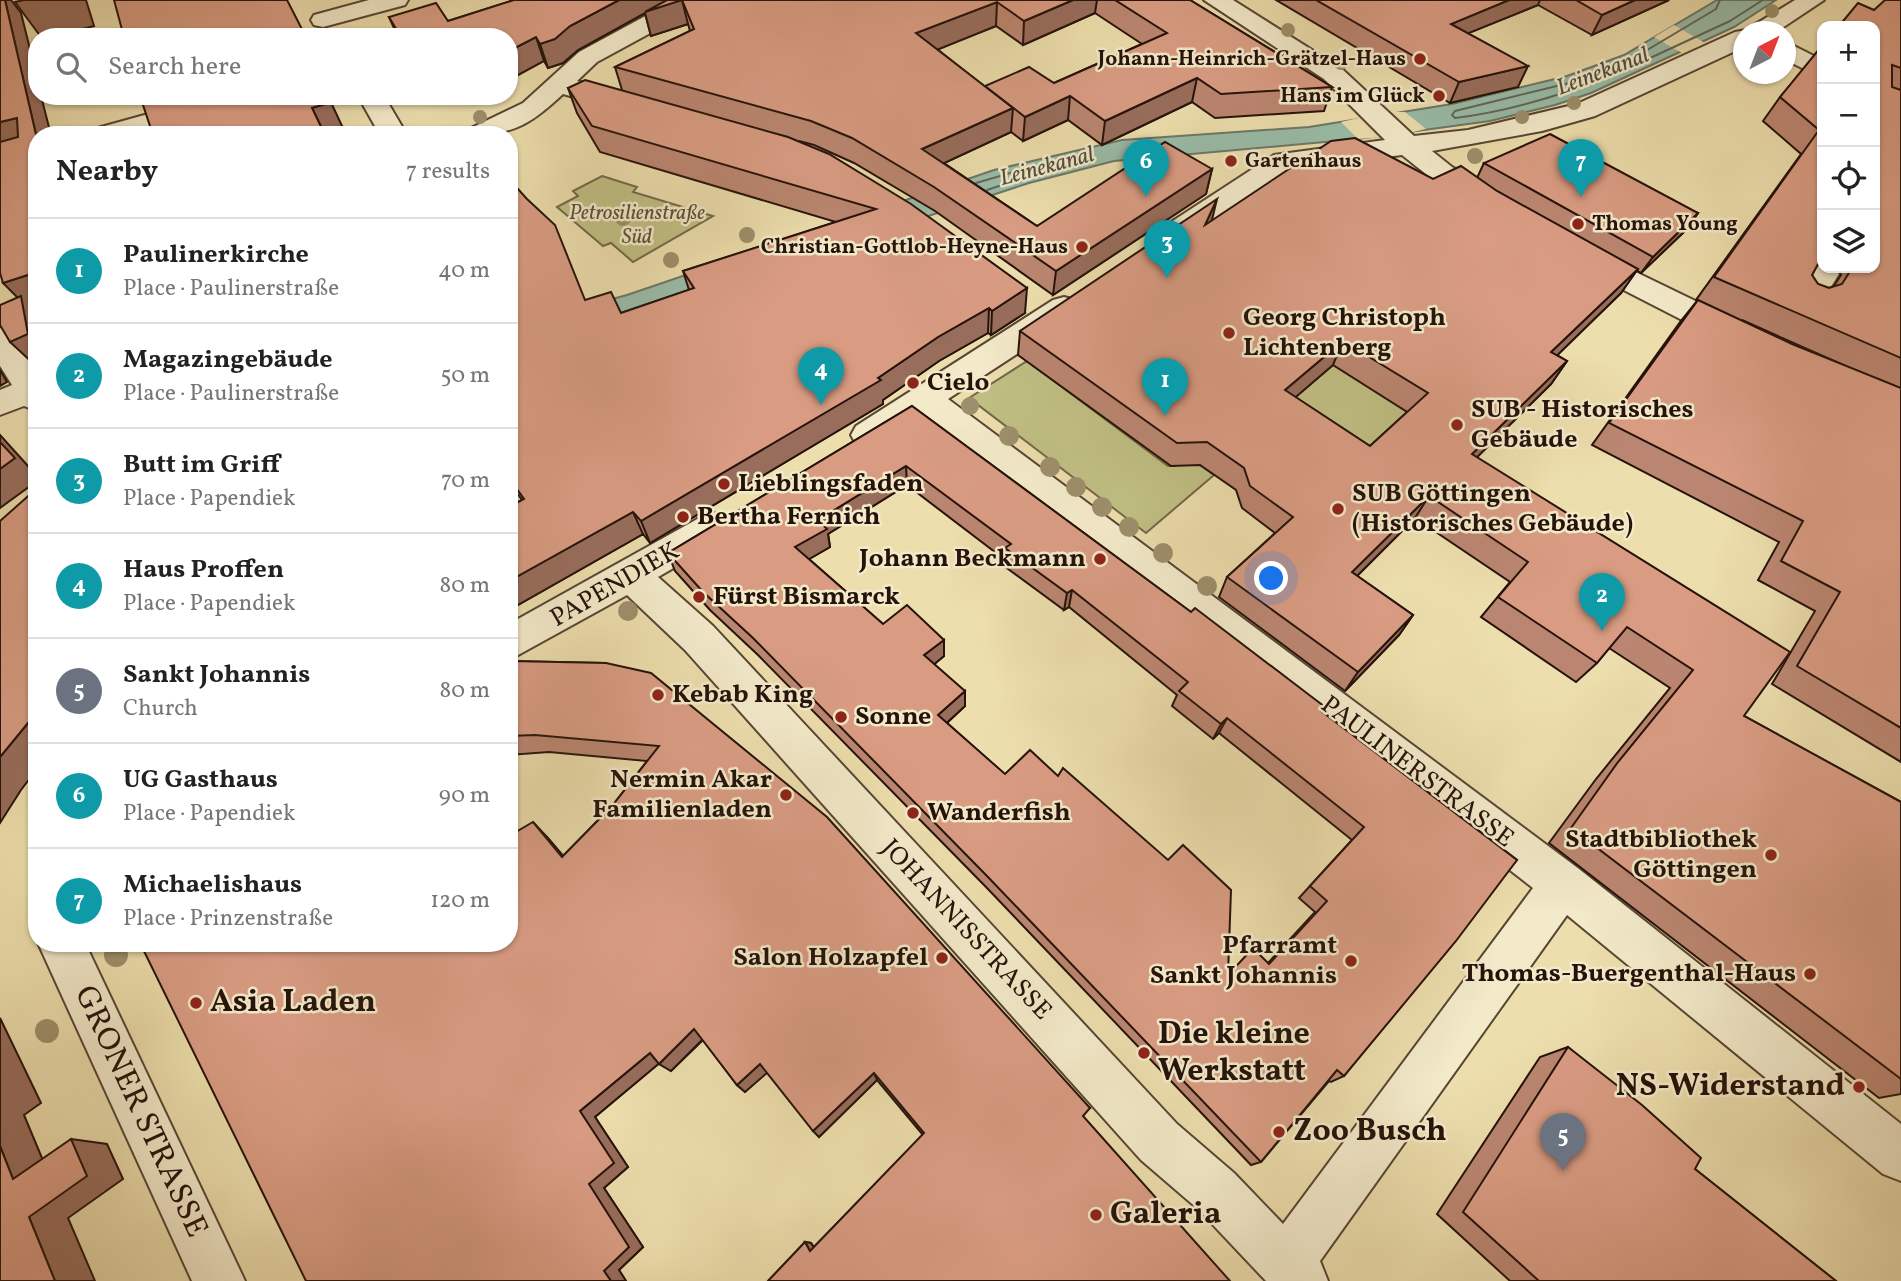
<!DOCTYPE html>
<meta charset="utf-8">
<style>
body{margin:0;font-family:Vollkorn,serif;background:#f2f2f2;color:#222}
.controls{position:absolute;right:21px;top:21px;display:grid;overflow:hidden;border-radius:14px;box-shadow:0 2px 5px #0004}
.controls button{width:63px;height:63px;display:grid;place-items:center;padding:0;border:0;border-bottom:2px solid #e0e0e0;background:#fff;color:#222;font:35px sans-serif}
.compass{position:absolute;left:1733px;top:21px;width:63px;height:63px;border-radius:50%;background:#fff;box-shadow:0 2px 5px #0004;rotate:42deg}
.you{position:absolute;left:1272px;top:579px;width:24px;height:24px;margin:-18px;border:5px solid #fff;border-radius:50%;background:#1a73e8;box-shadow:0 0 0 10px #1a73e833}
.badge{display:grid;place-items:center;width:46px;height:46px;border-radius:50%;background:#8f2418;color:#fff;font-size:23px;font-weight:700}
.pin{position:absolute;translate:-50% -58px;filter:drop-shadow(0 2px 4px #0008)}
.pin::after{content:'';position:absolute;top:37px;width:24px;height:21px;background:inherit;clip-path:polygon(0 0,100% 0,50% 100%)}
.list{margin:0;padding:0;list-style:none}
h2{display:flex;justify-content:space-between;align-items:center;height:91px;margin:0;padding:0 28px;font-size:30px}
h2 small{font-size:23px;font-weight:400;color:#767676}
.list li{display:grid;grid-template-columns:46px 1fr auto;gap:21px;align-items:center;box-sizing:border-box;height:105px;padding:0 28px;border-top:2px solid #e0e0e0}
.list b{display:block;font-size:26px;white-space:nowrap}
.list p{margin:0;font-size:23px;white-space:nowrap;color:#767676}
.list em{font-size:23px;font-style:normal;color:#767676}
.icon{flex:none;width:38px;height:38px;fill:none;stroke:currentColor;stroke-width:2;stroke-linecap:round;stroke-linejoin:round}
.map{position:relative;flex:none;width:1901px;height:1281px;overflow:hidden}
.search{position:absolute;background:#fff;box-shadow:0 2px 5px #0004;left:28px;top:28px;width:490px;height:77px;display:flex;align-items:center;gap:18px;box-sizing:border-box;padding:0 24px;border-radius:28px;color:#767676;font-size:26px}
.panel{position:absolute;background:#fff;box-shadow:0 2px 5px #0004;left:28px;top:126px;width:490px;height:826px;border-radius:28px}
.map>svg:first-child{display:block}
</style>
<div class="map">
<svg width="1901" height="1281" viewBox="0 0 1901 1281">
<rect width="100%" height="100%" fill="#eddead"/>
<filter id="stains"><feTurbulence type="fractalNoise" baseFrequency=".00286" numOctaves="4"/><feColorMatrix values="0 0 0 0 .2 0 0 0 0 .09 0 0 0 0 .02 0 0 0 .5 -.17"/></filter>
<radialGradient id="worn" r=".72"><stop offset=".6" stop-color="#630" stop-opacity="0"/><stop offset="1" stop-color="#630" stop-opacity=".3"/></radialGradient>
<!-- green -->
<g fill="#c0bf84" stroke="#726847" stroke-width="2">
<path d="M 602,176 L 637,187 L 633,192 L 713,216 L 633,262 L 611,243 L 603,246 L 557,207 L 578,196 L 573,191 Z"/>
<path d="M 1027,361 L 1168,466 L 1174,466 L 1184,454 L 1214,475 L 1146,533 L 969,398 Z"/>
<path d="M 1333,365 L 1415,416 L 1358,468 L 1276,414 Z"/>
</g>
<!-- water -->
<path fill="#99bca8" stroke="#6b7869" stroke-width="2" d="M 1717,0 L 1776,0 L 1734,27 L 1591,93 L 1555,105 L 1490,121 L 1358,139 L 1114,161 L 1029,183 L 620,317 L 509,327 L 627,295 L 994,170 L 1122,140 L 1309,127 L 1452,104 L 1567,76 L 1624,55 Z"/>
<!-- pier -->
<g fill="#eddead">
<path d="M 1674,25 L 1705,43 L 1682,53 L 1654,37 Z"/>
<path d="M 1385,112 L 1405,112 L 1426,129 L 1396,136 L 1358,139 L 1341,122 Z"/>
</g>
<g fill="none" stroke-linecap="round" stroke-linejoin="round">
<!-- shore -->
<g stroke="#5f6759" stroke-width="2">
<path d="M 1720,0 L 1716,9 L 1632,59 L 1631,64 L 1635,65 L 1730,21 L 1763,0"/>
<path d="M 1622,63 L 1626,65 L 1624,70 C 1569,93 1514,111 1455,118 L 1452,115 L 1455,111 L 1569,83 Z"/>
<path d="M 976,183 L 1045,163 L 1052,165 L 1050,169 L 987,190"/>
</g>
<!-- minor casing -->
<g stroke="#574533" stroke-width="4">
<g id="minor">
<path d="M 369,0 L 408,0 L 405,5 L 323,27 L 314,25 L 311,20 L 314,15 Z"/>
<path d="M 675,0 L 705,0 L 702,5 L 597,62 L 577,81 L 626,95 L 630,101 L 626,107 L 617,109 L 563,94 C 529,126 512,135 466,135 L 469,129 L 523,103 L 579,52 Z"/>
<path d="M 1204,0 L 1233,0 L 1342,69 L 1414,136 L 1468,130 L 1577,104 L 1735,32 L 1746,30 L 1795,0 L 1824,0 L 1776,32 L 1744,32 L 1744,47 L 1595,116 L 1542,131 L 1432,151 L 1452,167 L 1500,195 L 1504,201 L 1500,207 C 1472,215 1424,172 1402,155 L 1291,169 L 1182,242 L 1172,245 L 1162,242 L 1157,235 L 1162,228 L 1274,155 L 1385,140 L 1324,79 Z"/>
<path d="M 1786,42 L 1822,60 L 1822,78 L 1786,60 Z"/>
<path d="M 358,96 L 384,96 L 407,135 L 380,135 Z"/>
<path d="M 159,111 L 168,113 L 172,119 C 159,138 112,135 91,135 L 94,129 Z"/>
<path d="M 1584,247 L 1747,326 L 1752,334 L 1747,342 L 1736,345 L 1725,342 L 1573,264 L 1569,257 L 1573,250 Z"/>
<path d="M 1822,264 L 1822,268 L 1835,268 L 1839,274 L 1820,304 L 1809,308 L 1798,304 L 1794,297 L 1813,267 Z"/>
<path d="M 1064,297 L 1075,300 L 1080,308 L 1075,316 L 948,399 L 1579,869 L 1901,1124 L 1901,1181 L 1883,1174 L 1567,915 L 1320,1261 L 1328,1281 L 1266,1281 L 1198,1209 L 1141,1160 L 685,650 L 627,595 L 509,660 L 509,624 L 701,517 L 714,513 L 727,517 L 732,527 L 727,537 L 658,577 L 713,626 L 1177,1124 L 1234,1173 L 1283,1224 L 1533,888 L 923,415 C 903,429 881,452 856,444 L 851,435 L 856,426 L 1053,300 Z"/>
<path d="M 0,328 L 11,331 L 37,372 L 37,411 L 24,406 L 0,415 L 0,390 L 12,385 L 0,366 Z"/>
<path d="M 38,943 L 85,943 L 245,1281 L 192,1281 Z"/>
</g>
</g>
<!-- minor -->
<use href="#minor" fill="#f3eaca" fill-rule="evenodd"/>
</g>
<!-- trees -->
<g fill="#9d8f6b">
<circle cx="1772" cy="11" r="7"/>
<circle cx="1288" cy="30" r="7"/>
<circle cx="1341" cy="63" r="7"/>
<circle cx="1390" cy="96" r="7"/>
<circle cx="1574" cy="103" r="7"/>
<circle cx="480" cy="117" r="7"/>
<circle cx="1522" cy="117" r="7"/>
<circle cx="1475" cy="156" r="8"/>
<circle cx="623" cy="218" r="8"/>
<circle cx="747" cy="235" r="8"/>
<circle cx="671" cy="260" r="8"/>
<circle cx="970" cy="406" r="9"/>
<circle cx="1009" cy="436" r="10"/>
<circle cx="1050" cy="467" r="10"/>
<circle cx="1076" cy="487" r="10"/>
<circle cx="1102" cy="507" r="10"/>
<circle cx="1129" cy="527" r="10"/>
<circle cx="1163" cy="553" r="10"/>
<circle cx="1207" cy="586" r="10"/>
<circle cx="628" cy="611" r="10"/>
<circle cx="116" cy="955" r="12"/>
<circle cx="47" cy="1031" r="12"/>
</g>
<!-- wall -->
<g fill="#bb8671" stroke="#25120a" stroke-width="2" fill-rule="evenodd">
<path d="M 514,0 L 1190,0 L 1332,87 L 1324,111 L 1215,118 L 1192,102 L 1102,145 L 1068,120 L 1023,141 L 1011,132 L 944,163 L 1037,226 L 1212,169 L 1206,194 L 1053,295 L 935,211 L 854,163 L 814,145 L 799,141 L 1025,313 L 991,335 L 988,333 L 939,361 L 883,400 L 883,404 L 650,543 L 643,534 L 509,610 L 509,507 L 522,500 L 509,482 L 509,179 L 585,300 L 621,313 L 689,290 L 683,271 L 836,222 L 600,152 L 577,113 L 568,88 L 622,90 L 615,67 L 690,31 L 688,24 L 651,36 L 645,13 L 578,50 L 563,63 L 548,68 L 544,61 L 509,37 L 398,37 L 389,17 L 448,21 ZM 1095,13 L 1142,44 L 1054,83 L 985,87 L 937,49 L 996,26 L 1023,45 Z"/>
<path d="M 1276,0 L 1669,0 L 1592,35 L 1538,5 L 1468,33 L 1518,87 L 1450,103 Z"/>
<path d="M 1901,0 L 1901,762 L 1772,684 L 1815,611 L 1758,580 L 1779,542 L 1592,445 L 1680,322 L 1697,301 L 1696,300 L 1801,154 L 1763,121 L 1780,97 L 1822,48 L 1822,263 L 1821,262 L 1819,262 L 1812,275 L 1818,284 L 1829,288 L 1834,286 L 1841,275 L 1838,268 L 1875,268 L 1874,10 ZM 1742,320 L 1841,364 L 1792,344 Z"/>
<path d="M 1484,163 L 1698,213 L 1687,229 L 1641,273 L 1636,270 L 1621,293 L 1557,355 L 1567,361 L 1551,384 L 1477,457 L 1744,716 L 1901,802 L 1901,1094 L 1879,1098 L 1549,843 L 1596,779 L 1670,688 L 1609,648 L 1597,663 L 1576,682 L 1481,617 L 1510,582 L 1415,518 L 1357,576 L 1413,615 L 1399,635 L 1345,691 L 1219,597 L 1227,577 L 1275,533 L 1242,508 L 1236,490 L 1200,465 L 1171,466 L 1018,355 L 1020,331 L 1212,220 L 1433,179 L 1477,178 ZM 1333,365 L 1407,412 L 1370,446 L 1295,397 Z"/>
<path d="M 912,406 L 1191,612 L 1325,707 L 1322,711 L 1517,860 L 1344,1076 L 1331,1082 L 1329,1081 L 1261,1162 L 1251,1165 L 986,887 L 758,655 L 710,610 L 675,571 L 668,553 ZM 907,485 L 1004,559 L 1004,566 L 1064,610 L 1069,607 L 1177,695 L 1172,706 L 1213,739 L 1219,733 L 1352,840 L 1299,898 L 1315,912 L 1268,963 L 1228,974 L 947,723 L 965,706 L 934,664 L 944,656 L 944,640 L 883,624 L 809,559 L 830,547 L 828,534 Z"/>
<path d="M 509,661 L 606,663 L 1090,1108 L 768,1281 L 805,1242 L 811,1243 L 814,1247 L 923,1135 L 877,1080 L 819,1137 L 767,1072 L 745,1092 L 737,1085 L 703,1040 L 671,1071 L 659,1063 L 595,1117 L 628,1167 L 604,1188 L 643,1247 L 619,1270 L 626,1281 L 306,1281 L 509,943 L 509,793 L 514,833 L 547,837 L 563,856 L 612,806 L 647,761 L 549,752 L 509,755 Z"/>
<path d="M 1568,1047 L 1695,1169 L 1836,1281 L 1510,1281 L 1437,1214 L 1540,1057 Z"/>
</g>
<!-- shaded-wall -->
<g fill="#986d5c" stroke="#25120a" stroke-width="2">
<path d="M 5,0 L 11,0 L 21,13 L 37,77 L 37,96 L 41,96 L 51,135 L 37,135 L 37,139 Z"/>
<path d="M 24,0 L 86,0 L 94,26 L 52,37 L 41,37 L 15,2 Z"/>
<path d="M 619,0 L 682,0 L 688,24 L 651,36 L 645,13 L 578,50 L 563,63 L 548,68 L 540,44 L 570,26 Z"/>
<path d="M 1073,0 L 1097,0 L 1095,13 L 1023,45 L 1024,21 Z"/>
<path d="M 1509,0 L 1540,0 L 1538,5 L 1442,44 L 1451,24 Z"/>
<path d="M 1635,0 L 1669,0 L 1592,35 L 1602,15 Z"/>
<path d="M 997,2 L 996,26 L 917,58 L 916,33 Z"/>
<path d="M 536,37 L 544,61 L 509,80 L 509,51 Z"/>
<path d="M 1528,66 L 1518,87 L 1450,103 L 1459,82 Z"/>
<path d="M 1197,78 L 1192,102 L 1102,145 L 1105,121 Z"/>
<path d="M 326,96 L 328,96 L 343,128 L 326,133 L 327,135 L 325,135 L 312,108 Z"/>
<path d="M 1070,96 L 1068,120 L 1023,141 L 1025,117 Z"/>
<path d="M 1013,108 L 1011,132 L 923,173 L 922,149 Z"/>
<path d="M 17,118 L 37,142 L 0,153 L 0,122 Z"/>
<path d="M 37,160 L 37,172 L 33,161 Z"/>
<path d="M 1212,169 L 1206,194 L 1053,295 L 1056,271 Z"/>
<path d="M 1217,199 L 1211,224 L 1205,225 Z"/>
<path d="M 1698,213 L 1687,229 L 1641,273 L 1653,257 Z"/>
<path d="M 1638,269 L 1621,293 L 1536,376 L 1551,352 Z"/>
<path d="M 37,272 L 37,305 L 31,307 L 37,313 L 37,367 L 10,342 L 22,302 L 3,283 Z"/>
<path d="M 1027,288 L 1025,313 L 991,335 L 992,311 Z"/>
<path d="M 989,308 L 988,333 L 939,361 L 883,400 L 883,404 L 650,543 L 641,521 L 878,378 L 938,337 Z"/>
<path d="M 1343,341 L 1333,365 L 1276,414 L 1285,390 Z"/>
<path d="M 1567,361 L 1551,384 L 1457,477 L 1472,454 Z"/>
<path d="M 0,370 L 7,382 L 0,386 Z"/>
<path d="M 0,435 L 37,476 L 37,481 L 0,508 Z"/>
<path d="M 906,466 L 907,485 L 828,534 L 830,547 L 799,565 L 795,547 L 818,520 Z"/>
<path d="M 1429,496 L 1415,518 L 1340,593 L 1352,572 Z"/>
<path d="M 633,512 L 643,534 L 509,610 L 509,581 Z"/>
<path d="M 1072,590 L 1069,607 L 1064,610 L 1067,593 Z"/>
<path d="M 1413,615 L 1399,635 L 1345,691 L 1358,672 Z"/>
<path d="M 944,640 L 944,656 L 925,672 L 924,655 Z"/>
<path d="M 965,691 L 965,706 L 939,730 L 938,715 Z"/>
<path d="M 37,712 L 37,769 L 21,790 L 0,823 L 0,757 Z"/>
<path d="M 1227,718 L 1219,733 L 1213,739 L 1221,724 Z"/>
<path d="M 509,793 L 517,856 L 509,849 Z"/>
<path d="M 533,822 L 547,837 L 576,871 L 562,857 Z"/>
<path d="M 0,1018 L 41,1103 L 24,1115 L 52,1182 L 13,1179 L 0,1146 Z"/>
<path d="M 694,1029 L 704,1038 L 671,1071 L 659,1064 Z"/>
<path d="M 650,1053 L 662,1061 L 595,1117 L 628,1167 L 604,1188 L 643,1247 L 619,1270 L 626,1281 L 611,1281 L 604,1271 L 589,1184 L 580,1111 Z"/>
<path d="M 760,1064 L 768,1072 L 745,1092 L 737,1085 Z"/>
<path d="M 874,1073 L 877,1080 L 819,1137 L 813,1131 Z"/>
<path d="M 71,1139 L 107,1144 L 123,1179 L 68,1218 L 95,1281 L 55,1281 L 29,1217 Z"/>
<path d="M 805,1242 L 811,1243 L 816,1251 L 810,1251 Z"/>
</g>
<!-- building -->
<g fill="#d99c83" stroke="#25120a" stroke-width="2" fill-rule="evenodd">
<path d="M 0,0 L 5,0 L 37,139 L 37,160 L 33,161 L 37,172 L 37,272 L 3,283 L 0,273 L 0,142 L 18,137 L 17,118 L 0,122 Z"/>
<path d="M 114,0 L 287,0 L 306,37 L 124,37 Z"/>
<path d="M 514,0 L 619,0 L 570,26 L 555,39 L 540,44 L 536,37 L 509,51 L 509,37 L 401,37 L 389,17 L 436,3 L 448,21 Z"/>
<path d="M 667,0 L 1073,0 L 1024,21 L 997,2 L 916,33 L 1013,108 L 922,149 L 1037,226 L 1165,142 L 1212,169 L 1056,271 L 934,187 L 852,138 L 811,121 L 615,67 L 694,29 L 682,0 L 645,12 Z"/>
<path d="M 1115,0 L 1190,0 L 1332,87 L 1221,94 L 1197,78 L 1105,121 L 1070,96 L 1025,117 L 985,86 L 1029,67 L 1054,83 L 1167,33 Z"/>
<path d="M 1316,0 L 1509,0 L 1451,24 L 1528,66 L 1459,82 Z"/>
<path d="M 1576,0 L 1635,0 L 1602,15 Z"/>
<path d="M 1885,0 L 1901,0 L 1901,68 L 1892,65 L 1892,87 L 1901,90 L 1901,358 L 1714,277 L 1819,130 L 1780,97 L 1820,48 L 1822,49 L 1822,257 L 1812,275 L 1818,284 L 1829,288 L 1842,284 L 1852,268 L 1875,268 L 1875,26 L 1839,26 L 1858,3 L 1874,10 Z"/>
<path d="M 585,80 L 788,137 L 829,154 L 911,204 L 1027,288 L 992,311 L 989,308 L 938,337 L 878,378 L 881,380 L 641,521 L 633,512 L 509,581 L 509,507 L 524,499 L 509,478 L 509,179 L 527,199 L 555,225 L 585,300 L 611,292 L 621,313 L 694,288 L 683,271 L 876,209 L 592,126 L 568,88 Z"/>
<path d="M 152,96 L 326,96 L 329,103 L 312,108 L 325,135 L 153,135 L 143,105 Z"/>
<path d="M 1550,134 L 1698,213 L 1653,257 L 1484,163 Z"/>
<path d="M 1355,138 L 1433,179 L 1461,166 L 1497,191 L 1638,269 L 1551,352 L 1567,361 L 1472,454 L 1790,652 L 1744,716 L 1901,802 L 1901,1079 L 1571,828 L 1618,762 L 1693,670 L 1627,627 L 1597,663 L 1498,597 L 1528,562 L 1429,496 L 1352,572 L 1413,615 L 1358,672 L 1227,577 L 1293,517 L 1250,486 L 1244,468 L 1207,442 L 1177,443 L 1020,331 L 1217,199 L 1205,225 L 1331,141 ZM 1343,341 L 1428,393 L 1370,446 L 1285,390 Z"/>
<path d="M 21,296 L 28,334 L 10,342 L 0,325 L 0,305 Z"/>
<path d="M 1698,300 L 1792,344 L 1901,388 L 1901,728 L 1797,666 L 1840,592 L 1781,561 L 1803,521 L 1609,423 Z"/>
<path d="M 912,406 L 1191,612 L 1195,608 L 1325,707 L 1321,711 L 1517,860 L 1456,941 L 1344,1076 L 1337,1070 L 1261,1162 L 987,876 L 753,638 L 703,592 L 668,553 ZM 906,466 L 1011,544 L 1005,548 L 1067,593 L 1072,590 L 1188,682 L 1179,691 L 1221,724 L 1227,718 L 1364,827 L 1310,886 L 1327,901 L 1269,964 L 1253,948 L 1228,975 L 1231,890 L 1183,845 L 1168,860 L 1063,768 L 1058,776 L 1030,750 L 1005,774 L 938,715 L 965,691 L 924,655 L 944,640 L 907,605 L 883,624 L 795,547 L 827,529 L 818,520 Z"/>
<path d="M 0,442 L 15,458 L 0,469 Z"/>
<path d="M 35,490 L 37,493 L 37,712 L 0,757 L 0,521 Z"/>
<path d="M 509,661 L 606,663 L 651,673 L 827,817 L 1090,1108 L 1083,1116 L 1230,1281 L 768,1281 L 805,1242 L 810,1251 L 924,1133 L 874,1073 L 813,1131 L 760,1064 L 737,1085 L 694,1029 L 659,1064 L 650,1053 L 580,1111 L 614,1163 L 589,1184 L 629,1247 L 604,1271 L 611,1281 L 306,1281 L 140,943 L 509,943 L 509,836 L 533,822 L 562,857 L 612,806 L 659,746 L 535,735 L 509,736 Z"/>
<path d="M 1568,1047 L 1642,1105 L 1701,1158 L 1695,1169 L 1836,1281 L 1539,1281 L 1463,1212 Z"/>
<path d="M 71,1139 L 87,1176 L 29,1217 L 55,1281 L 0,1281 L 0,1146 L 13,1179 Z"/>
</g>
<!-- markers -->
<g fill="#8f2418" stroke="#f3eaca" stroke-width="2.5">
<circle cx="1420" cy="59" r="7"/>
<circle cx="1439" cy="96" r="7"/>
<circle cx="1231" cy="161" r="7"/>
<circle cx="1578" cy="224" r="7"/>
<circle cx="1082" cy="247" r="7"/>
<circle cx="1229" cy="333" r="7"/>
<circle cx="913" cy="383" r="7"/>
<circle cx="1457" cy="425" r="7"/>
<circle cx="724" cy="484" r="7"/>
<circle cx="1338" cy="509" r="7"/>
<circle cx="683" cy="517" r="7"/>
<circle cx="1100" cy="559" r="7"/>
<circle cx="699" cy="597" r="7"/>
<circle cx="658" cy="695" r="7"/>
<circle cx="841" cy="717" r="7"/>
<circle cx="786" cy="795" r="7"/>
<circle cx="913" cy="813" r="7"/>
<circle cx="1771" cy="855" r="7"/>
<circle cx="942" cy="958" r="7"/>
<circle cx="1351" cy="961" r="7"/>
<circle cx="1810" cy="974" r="7"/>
<circle cx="196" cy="1003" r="7"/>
<circle cx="1144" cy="1053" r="7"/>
<circle cx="1859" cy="1087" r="7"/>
<circle cx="1279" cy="1132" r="7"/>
<circle cx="1096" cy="1215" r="7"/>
</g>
<g text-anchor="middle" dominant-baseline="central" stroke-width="5" stroke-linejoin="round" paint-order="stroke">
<!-- far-poi labels -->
<g font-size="21" font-weight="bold" fill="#25120a" stroke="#f3eaca" text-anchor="end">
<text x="1406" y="59">Johann-Heinrich-Grätzel-Haus</text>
<text x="1425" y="96">Hans im Glück</text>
<text x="1245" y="161" text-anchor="start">Gartenhaus</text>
<text x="1592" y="224" text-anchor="start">Thomas Young</text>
<text x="1068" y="247">Christian-Gottlob-Heyne-Haus</text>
</g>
<!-- far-park labels -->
<g font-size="21" font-style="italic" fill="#5b4f35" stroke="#f3eaca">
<text x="637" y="213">Petrosilienstraße<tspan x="637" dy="24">Süd</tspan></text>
</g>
<!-- far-water labels -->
<g font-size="23" font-style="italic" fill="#4e4e41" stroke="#f3eaca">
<text transform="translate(1603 72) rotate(-21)">Leinekanal</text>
<text transform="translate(1047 167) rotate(-15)">Leinekanal</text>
</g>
<!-- poi labels -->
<g font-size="26" font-weight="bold" fill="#25120a" stroke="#f3eaca" text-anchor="start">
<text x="1243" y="318">Georg Christoph<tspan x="1243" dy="30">Lichtenberg</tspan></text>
<text x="927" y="383">Cielo</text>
<text x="1471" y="410">SUB - Historisches<tspan x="1471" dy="30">Gebäude</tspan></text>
<text x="738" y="484">Lieblingsfaden</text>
<text x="1352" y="494">SUB Göttingen<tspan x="1352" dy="30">(Historisches Gebäude)</tspan></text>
<text x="697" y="517">Bertha Fernich</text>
<text x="1086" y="559" text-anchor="end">Johann Beckmann</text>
<text x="713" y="597">Fürst Bismarck</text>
<text x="672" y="695">Kebab King</text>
<text x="855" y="717">Sonne</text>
<text x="772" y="780" text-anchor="end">Nermin Akar<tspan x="772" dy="30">Familienladen</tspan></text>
<text x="927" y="813">Wanderfish</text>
<text x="1757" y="840" text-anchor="end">Stadtbibliothek<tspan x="1757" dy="30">Göttingen</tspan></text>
<text x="1337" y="946" text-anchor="end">Pfarramt<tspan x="1337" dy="30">Sankt Johannis</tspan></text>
<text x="928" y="958" text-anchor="end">Salon Holzapfel</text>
<text x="1796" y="974" text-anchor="end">Thomas-Buergenthal-Haus</text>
</g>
<!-- street labels -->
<g font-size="26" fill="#25120a" stroke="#f3eaca">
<text transform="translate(615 585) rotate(-30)">PAPENDIEK</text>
<text transform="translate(1417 772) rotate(37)">PAULINERSTRASSE</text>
<text transform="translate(966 930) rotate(47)">JOHANNISSTRASSE</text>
</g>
<!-- near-poi labels -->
<g font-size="32" font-weight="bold" fill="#25120a" stroke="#f3eaca" text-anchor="start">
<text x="210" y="1003">Asia Laden</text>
<text x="1158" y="1035">Die kleine<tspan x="1158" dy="37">Werkstatt</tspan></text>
<text x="1845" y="1087" text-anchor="end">NS-Widerstand</text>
<text x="1293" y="1132">Zoo Busch</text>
<text x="1110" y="1215">Galeria</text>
</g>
<!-- near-street labels -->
<g font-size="32" fill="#25120a" stroke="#f3eaca">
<text transform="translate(140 1112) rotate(65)">GRONER STRASSE</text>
</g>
</g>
<rect width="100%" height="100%" filter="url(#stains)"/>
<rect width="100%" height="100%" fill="url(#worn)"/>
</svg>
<div class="controls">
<button>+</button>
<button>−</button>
<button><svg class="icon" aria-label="locate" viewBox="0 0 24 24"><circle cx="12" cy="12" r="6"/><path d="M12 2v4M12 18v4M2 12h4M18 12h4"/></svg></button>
<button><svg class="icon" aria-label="layers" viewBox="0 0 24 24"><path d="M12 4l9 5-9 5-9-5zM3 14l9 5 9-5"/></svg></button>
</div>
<svg class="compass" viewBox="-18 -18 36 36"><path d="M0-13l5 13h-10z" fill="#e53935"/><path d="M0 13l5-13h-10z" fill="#767676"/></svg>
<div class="you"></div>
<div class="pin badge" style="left:1165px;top:416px;background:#0f9aa8">1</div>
<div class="pin badge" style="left:1602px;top:631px;background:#0f9aa8">2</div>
<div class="pin badge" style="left:1167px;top:278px;background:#0f9aa8">3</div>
<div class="pin badge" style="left:821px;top:405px;background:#0f9aa8">4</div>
<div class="pin badge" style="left:1563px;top:1171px;background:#6b7280">5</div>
<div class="pin badge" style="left:1146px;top:197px;background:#0f9aa8">6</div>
<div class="pin badge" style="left:1581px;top:197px;background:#0f9aa8">7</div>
<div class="search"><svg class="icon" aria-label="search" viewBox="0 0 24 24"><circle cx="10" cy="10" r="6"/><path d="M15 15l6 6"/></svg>Search here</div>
<section class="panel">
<h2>Nearby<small>7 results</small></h2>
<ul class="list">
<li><span class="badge" style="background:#0f9aa8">1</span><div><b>Paulinerkirche</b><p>Place · Paulinerstraße</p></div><em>40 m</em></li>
<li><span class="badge" style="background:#0f9aa8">2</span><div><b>Magazingebäude</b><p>Place · Paulinerstraße</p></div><em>50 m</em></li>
<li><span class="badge" style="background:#0f9aa8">3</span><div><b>Butt im Griff</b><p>Place · Papendiek</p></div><em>70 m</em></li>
<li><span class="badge" style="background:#0f9aa8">4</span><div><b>Haus Proffen</b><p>Place · Papendiek</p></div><em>80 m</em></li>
<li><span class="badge" style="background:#6b7280">5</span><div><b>Sankt Johannis</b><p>Church</p></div><em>80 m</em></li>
<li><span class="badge" style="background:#0f9aa8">6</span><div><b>UG Gasthaus</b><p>Place · Papendiek</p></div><em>90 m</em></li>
<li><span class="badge" style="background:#0f9aa8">7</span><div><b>Michaelishaus</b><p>Place · Prinzenstraße</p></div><em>120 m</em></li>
</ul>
</section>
</div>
